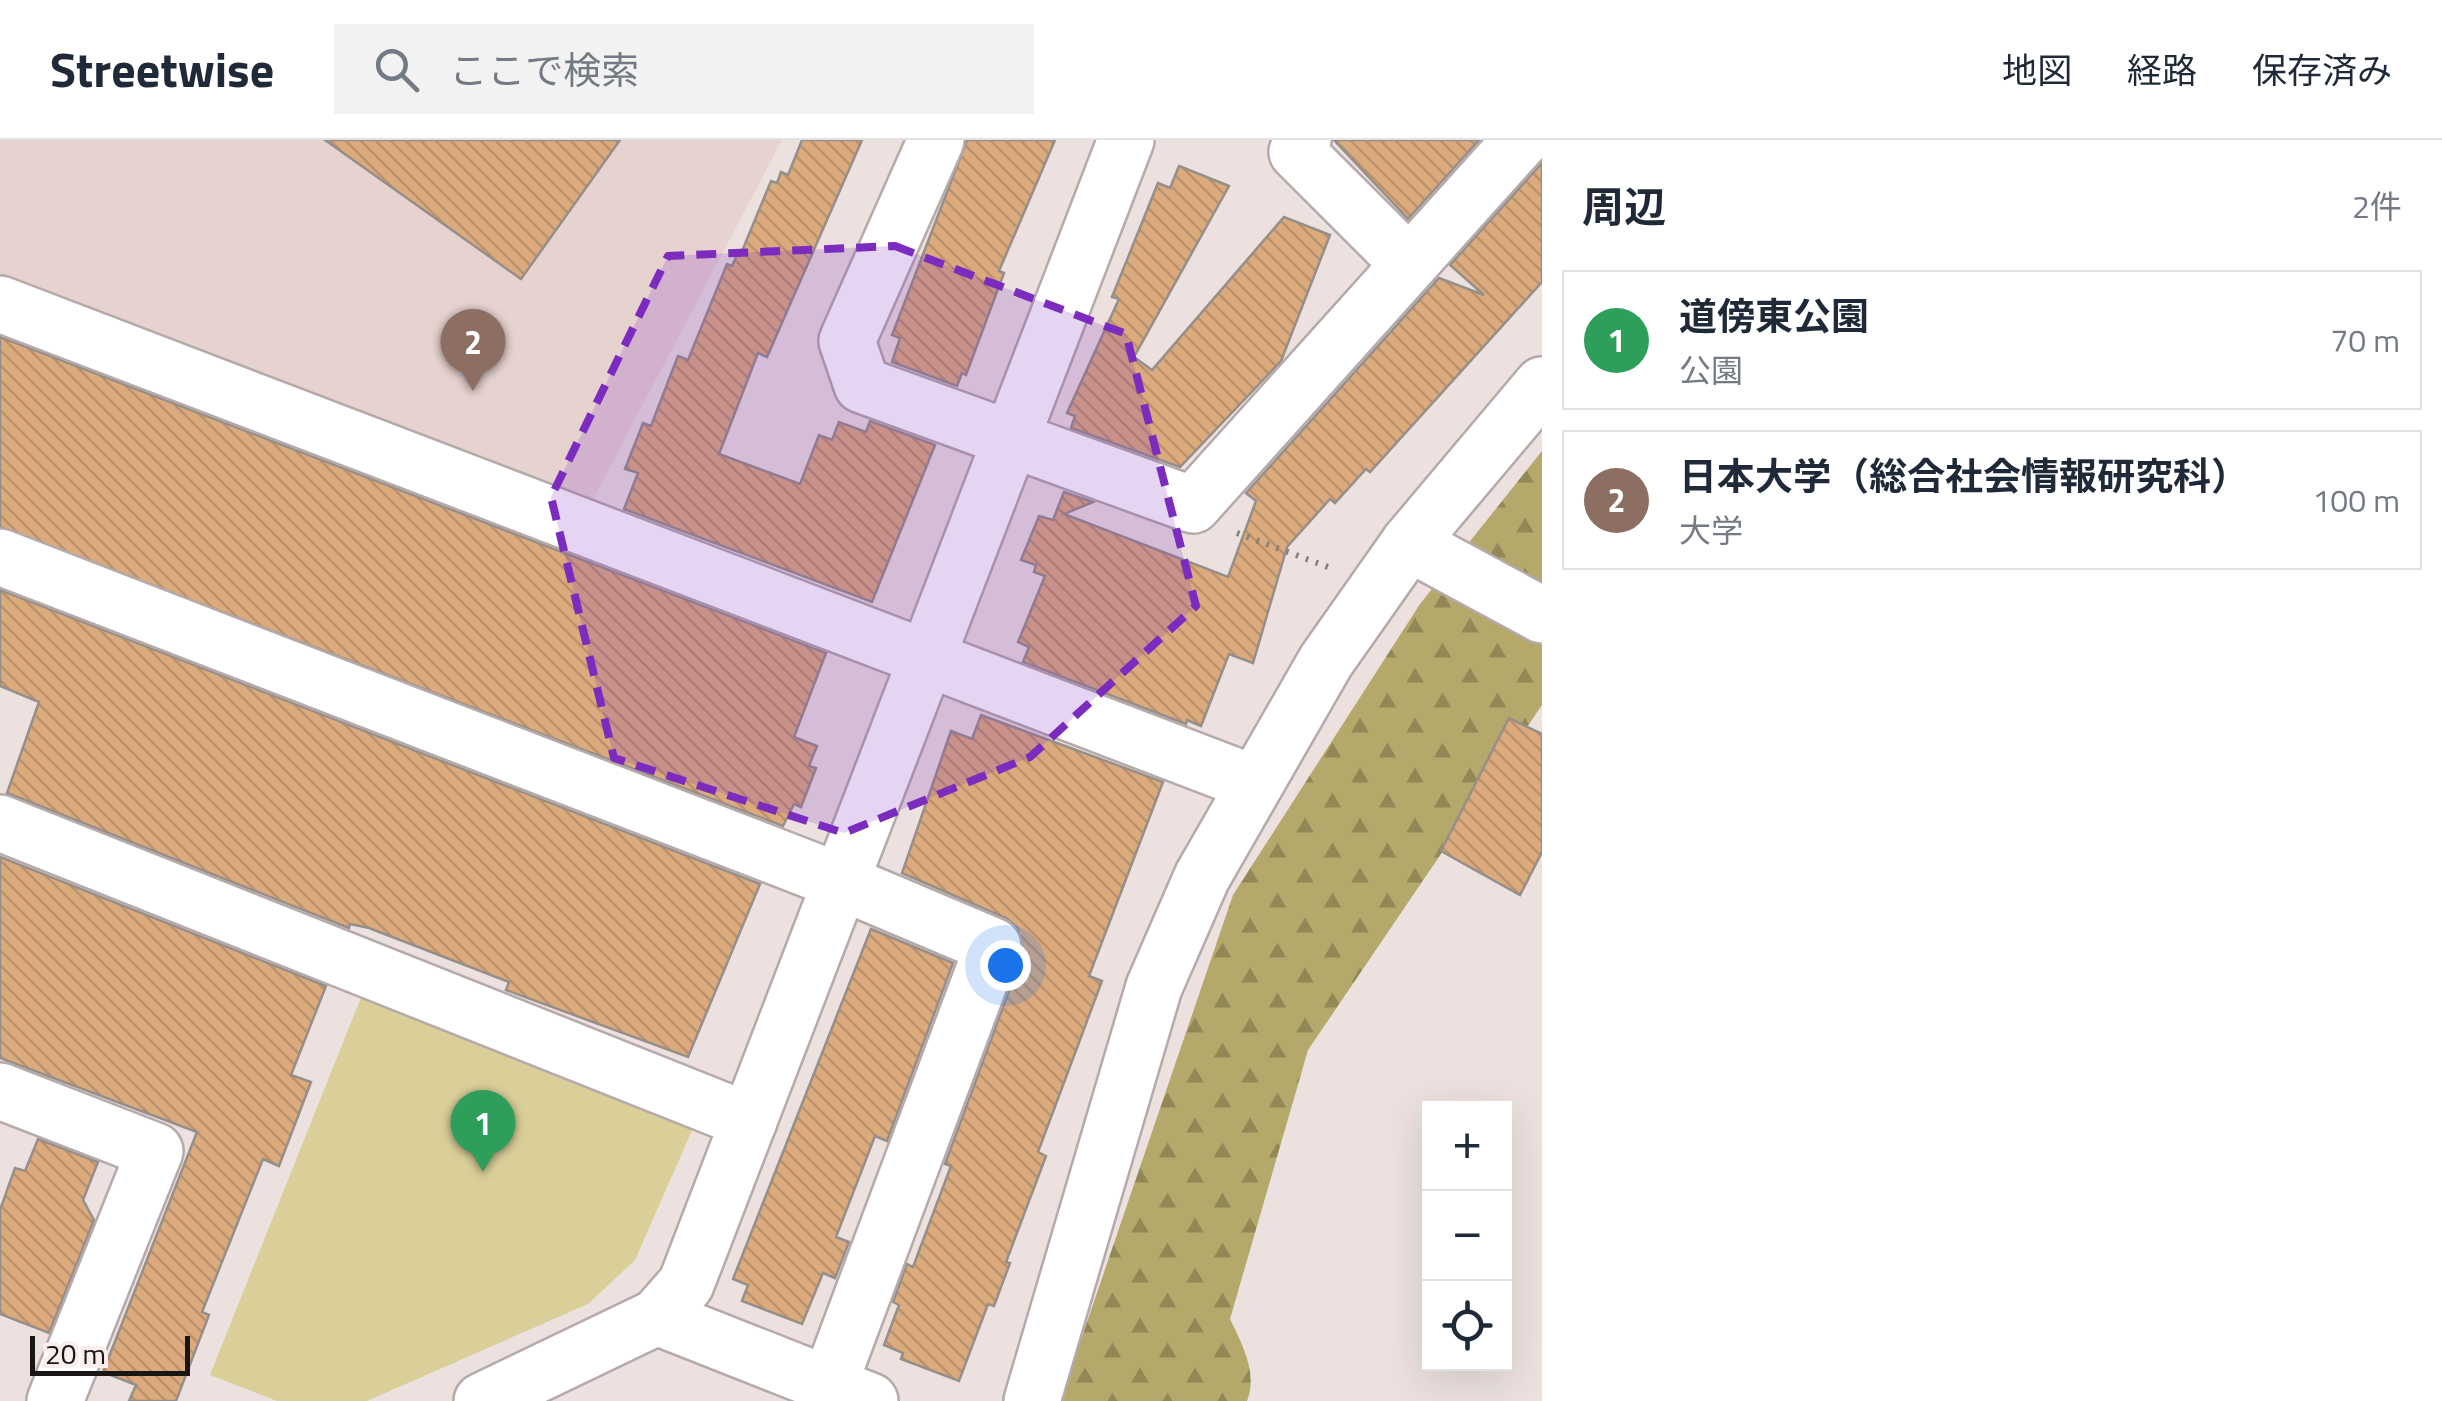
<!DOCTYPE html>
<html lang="ja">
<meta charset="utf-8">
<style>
body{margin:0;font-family:"Titillium Web","Noto Sans JP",sans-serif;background:#f2f2f3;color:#1f2937}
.controls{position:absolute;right:30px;bottom:30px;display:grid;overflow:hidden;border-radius:0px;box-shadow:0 10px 40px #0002}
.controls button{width:90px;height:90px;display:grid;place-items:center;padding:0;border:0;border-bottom:2px solid #e0e1e3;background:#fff;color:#1f2937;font:50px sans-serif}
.scale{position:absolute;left:30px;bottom:25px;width:160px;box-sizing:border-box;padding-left:10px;border:5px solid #1a1616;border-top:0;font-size:28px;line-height:35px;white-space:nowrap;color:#1a1616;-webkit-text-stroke:8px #f9eeec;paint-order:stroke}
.you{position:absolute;left:1005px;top:825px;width:35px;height:35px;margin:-25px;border:8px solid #fff;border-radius:50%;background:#1a73e8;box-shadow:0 0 0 15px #1a73e833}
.badge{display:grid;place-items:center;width:65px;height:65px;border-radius:50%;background:#d93025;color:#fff;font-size:32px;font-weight:700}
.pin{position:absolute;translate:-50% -82px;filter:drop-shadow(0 2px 5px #0008)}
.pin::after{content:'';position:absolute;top:52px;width:35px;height:30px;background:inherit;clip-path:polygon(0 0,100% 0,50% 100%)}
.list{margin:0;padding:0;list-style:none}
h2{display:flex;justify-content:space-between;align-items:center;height:130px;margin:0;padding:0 40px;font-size:42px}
h2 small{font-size:32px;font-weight:400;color:#747a83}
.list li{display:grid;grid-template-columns:65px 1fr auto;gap:30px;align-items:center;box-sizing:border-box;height:140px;margin:0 20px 20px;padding:0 20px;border:2px solid #e0e1e3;border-radius:0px}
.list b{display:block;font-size:38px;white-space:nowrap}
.list p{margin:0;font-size:32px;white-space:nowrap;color:#747a83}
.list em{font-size:32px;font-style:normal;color:#747a83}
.icon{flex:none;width:55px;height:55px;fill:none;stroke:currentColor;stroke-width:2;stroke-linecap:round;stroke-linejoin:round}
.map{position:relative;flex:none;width:1542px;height:1261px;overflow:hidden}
header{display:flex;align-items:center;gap:60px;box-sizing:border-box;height:140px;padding:0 50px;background:#fff;border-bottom:2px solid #e0e1e3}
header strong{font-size:48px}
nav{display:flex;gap:55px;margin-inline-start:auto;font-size:35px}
.search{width:700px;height:90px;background:#f2f2f3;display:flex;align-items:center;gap:25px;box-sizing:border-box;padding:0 35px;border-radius:0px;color:#747a83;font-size:38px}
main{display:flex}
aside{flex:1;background:#fff}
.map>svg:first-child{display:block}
</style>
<header>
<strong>Streetwise</strong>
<div class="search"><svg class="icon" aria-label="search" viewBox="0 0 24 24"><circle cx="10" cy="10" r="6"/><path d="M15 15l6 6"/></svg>ここで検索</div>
<nav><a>地図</a><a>経路</a><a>保存済み</a></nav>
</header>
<main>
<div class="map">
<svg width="1542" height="1261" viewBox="0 0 1542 1261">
<defs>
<pattern id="forest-firs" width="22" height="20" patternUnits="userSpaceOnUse" patternTransform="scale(2.5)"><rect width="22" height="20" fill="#b4a86a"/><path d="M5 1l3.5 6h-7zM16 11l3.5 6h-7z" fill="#928856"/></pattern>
<pattern id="building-back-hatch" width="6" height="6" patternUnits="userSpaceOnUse" patternTransform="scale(2.5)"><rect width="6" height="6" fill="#dbaa7d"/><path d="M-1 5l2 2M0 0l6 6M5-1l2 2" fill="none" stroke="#bb926b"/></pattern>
</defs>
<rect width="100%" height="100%" fill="#ece1df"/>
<!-- built -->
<path fill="#e6d2cf" d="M 0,0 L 782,0 L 591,363 L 0,138 Z"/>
<!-- forest -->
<path fill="url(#forest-firs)" d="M 1542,311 L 1542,565 L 1308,910 L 1230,1179 C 1242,1204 1258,1233 1247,1261 L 1060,1261 L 1233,755 L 1420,464 Z"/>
<!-- green -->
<path fill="#dacf99" d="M 364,850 L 694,986 L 635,1120 L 588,1164 L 367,1261 L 277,1261 L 210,1235 Z"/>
<!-- building -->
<g fill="url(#building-back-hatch)" stroke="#968f89" stroke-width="2.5">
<path d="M 325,0 L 620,0 L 521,139 Z"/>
<path d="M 802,0 L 862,0 L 767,217 L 758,213 L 719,314 L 800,344 L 819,295 L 832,300 L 839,282 L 866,292 L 870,281 L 935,305 L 872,462 L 624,369 L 638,333 L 625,329 L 643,283 L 651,286 L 678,216 L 688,220 L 727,124 L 732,126 L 737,115 L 740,116 L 771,41 L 777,43 L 781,32 L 788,35 Z"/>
<path d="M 967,0 L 1055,0 L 999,131 L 1004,133 L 966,235 L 962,233 L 957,246 L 892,222 L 900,198 L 892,195 Z"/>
<path d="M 1334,0 L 1479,0 L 1408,79 Z"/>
<path d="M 1542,23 L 1542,142 L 1370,332 L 1366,329 L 1335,363 L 1330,359 L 1287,407 L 1253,523 L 1229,514 L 1201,586 L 1187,580 L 1186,584 L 1023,522 L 1029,507 L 1018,502 L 1045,436 L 1034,432 L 1036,425 L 1021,420 L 1039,376 L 1053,380 L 1064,352 L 1093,362 L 1064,374 L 1228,437 L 1256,361 L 1246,353 L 1439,138 L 1484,155 L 1450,125 Z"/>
<path d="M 1179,26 L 1229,46 L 1134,217 L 1152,230 L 1284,77 L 1330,95 L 1281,221 L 1180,327 L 1071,288 L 1075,276 L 1067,273 L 1119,159 L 1112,157 L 1158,43 L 1170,48 Z"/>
<path d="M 0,197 L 826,513 L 794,597 L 817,606 L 809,626 L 816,628 L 801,667 L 794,664 L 783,686 L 0,387 Z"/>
<path d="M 0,450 L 760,744 L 688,917 L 506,850 L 509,842 L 369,788 L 350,784 L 349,788 L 7,653 L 39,562 L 0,546 Z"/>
<path d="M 981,575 L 1163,642 L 1089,836 L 1102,841 L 1038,1012 L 1046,1016 L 1006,1122 L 1010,1123 L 994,1166 L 988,1164 L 959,1241 L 901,1219 L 903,1213 L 884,1205 L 899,1165 L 893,1162 L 907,1124 L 913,1127 L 951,1026 L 945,1024 L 1022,816 L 1018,788 L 1006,778 L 902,733 L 951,591 L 972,599 Z"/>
<path d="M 1509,578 L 1542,594 L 1542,712 L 1520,755 L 1441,711 Z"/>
<path d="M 0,717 L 326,846 L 291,935 L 311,942 L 279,1026 L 263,1019 L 202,1172 L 209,1175 L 176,1261 L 129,1261 L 136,1245 L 103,1232 L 197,992 L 0,918 Z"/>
<path d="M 871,789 L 953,823 L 887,1001 L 875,996 L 836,1097 L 849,1102 L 835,1138 L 823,1133 L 802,1184 L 742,1161 L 748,1145 L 733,1139 Z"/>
<path d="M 38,999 L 98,1022 L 83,1060 L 94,1080 L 49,1193 L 0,1174 L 0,1070 L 15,1028 L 25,1031 Z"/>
</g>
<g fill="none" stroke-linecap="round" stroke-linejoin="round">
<!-- minor casing -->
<g stroke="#b5aaa9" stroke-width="60">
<g id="minor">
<path d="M 936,0 L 847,201 L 862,245 L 1193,365 L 1521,0"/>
<path d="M 1303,0 L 1297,12 L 1408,123"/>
<path d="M 0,164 L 1253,643"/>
<path d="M 1409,403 L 1542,475"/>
<path d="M 0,417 L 844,743 L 993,806 L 823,1261"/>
<path d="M 0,683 L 749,981"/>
<path d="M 0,951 L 155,1011 L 55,1261"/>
<path d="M 657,1177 L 686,1144 L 1126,0"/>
<path d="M 482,1261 L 657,1177 L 870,1261"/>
<path d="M 1032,1261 L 1154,847 L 1202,737 L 1326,521 L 1409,403 L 1542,245"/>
</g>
</g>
<!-- path -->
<path stroke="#877f7e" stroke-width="6" stroke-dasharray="2.5 8" stroke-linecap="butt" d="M 1237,393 L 1328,427"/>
<!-- minor -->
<use href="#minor" stroke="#fff" stroke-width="55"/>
</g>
<!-- marked area -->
<path fill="#7b2cbf" fill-opacity="0.2" stroke="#7b2cbf" stroke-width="8" stroke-dasharray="20 12" stroke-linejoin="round" d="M 895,106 L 1126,194 L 1196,466 L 1030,617 L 844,693 L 614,618 L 551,357 L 668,116 Z"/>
</svg>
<div class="controls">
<button>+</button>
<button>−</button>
<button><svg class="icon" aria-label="locate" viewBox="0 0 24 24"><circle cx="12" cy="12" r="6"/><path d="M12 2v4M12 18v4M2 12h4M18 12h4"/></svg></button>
</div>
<div class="scale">20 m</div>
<div class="you"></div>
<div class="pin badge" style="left:483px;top:1032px;background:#2e9e5b">1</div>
<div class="pin badge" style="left:473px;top:251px;background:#8d6e63">2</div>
</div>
<aside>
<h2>周辺<small>2件</small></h2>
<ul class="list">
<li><span class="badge" style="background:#2e9e5b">1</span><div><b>道傍東公園</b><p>公園</p></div><em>70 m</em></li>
<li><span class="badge" style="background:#8d6e63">2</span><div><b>日本大学（総合社会情報研究科）</b><p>大学</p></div><em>100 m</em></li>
</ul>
</aside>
</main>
